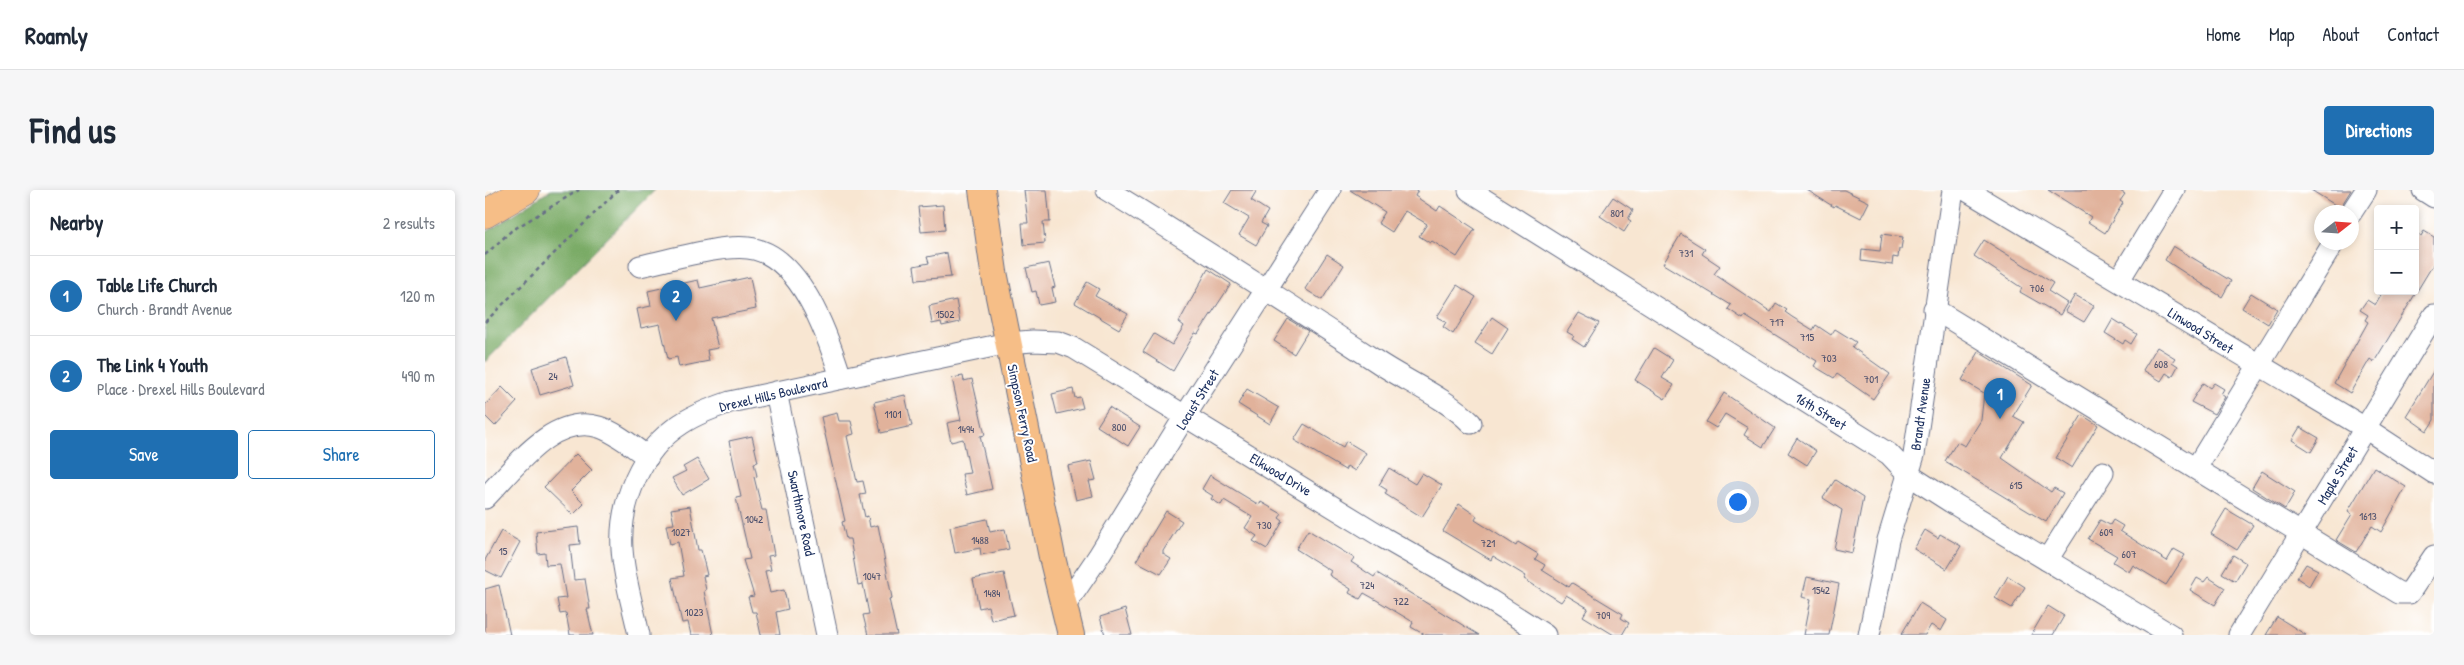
<!DOCTYPE html>
<meta charset="utf-8">
<style>
body{margin:0;font-family:"Patrick Hand",sans-serif;background:#f6f6f7;color:#1f2937}
.controls{position:absolute;right:15px;top:15px;display:grid;overflow:hidden;border-radius:5px;box-shadow:0 2px 8px #0003}
.controls button{width:45px;height:45px;display:grid;place-items:center;padding:0;border:0;border-bottom:1px solid #e0e1e3;background:#fff;color:#1f2937;font:25px sans-serif}
.compass{position:absolute;left:1829px;top:15px;width:45px;height:45px;border-radius:50%;background:#fff;box-shadow:0 2px 8px #0003;rotate:73deg}
.you{position:absolute;left:1252px;top:311px;width:18px;height:18px;margin:-12px;border:4px solid #fff;border-radius:50%;background:#1a73e8;box-shadow:0 0 0 8px #1a73e833}
.badge{display:grid;place-items:center;width:32px;height:32px;border-radius:50%;background:#1f6fb2;color:#fff;font-size:16px;font-weight:700}
.pin{position:absolute;translate:-50% -41px;filter:drop-shadow(0 1px 2px #0008)}
.pin::after{content:'';position:absolute;top:26px;width:18px;height:15px;background:inherit;clip-path:polygon(0 0,100% 0,50% 100%)}
.list{margin:0;padding:0;list-style:none}
h2{display:flex;justify-content:space-between;align-items:center;height:65px;margin:0;padding:0 20px;font-size:21px}
h2 small{font-size:16px;font-weight:400;color:#747a83}
.list li{display:grid;grid-template-columns:32px 1fr auto;gap:15px;align-items:center;box-sizing:border-box;height:80px;padding:0 20px;border-top:1px solid #e0e1e3}
.list b{display:block;font-size:19px;white-space:nowrap}
.list p{margin:0;font-size:16px;white-space:nowrap;color:#747a83}
.list em{font-size:16px;font-style:normal;color:#747a83}
.actions{display:flex;gap:10px;padding:15px 20px}
.actions a{flex:1;padding:11px 0;border:1px solid #1f6fb2;border-radius:5px;text-align:center;font-size:18px;color:#1f6fb2}
.actions .main{background:#1f6fb2;color:#fff}
.map{position:relative;flex:none;width:1949px;height:445px;overflow:hidden;border-radius:5px}
header{display:flex;align-items:center;gap:30px;box-sizing:border-box;height:70px;padding:0 25px;background:#fff;border-bottom:1px solid #e0e1e3}
header strong{font-size:24px}
nav{display:flex;gap:28px;margin-inline-start:auto;font-size:18px}
.intro{display:flex;align-items:center;justify-content:space-between;box-sizing:border-box;height:120px;padding:0 30px}
h1{margin:0;font-size:35px}
.button{padding:12px 22px;border-radius:5px;background:#1f6fb2;color:#fff;font-size:18px;font-weight:700}
main{display:flex;gap:30px;padding:0 30px}
aside{flex:1;background:#fff;border-radius:5px;box-shadow:0 2px 8px #0003}
.map>svg:first-child{display:block}
</style>
<header>
<strong>Roamly</strong>
<nav><a>Home</a><a>Map</a><a>About</a><a>Contact</a></nav>
</header>
<div class="intro"><h1>Find us</h1><a class="button">Directions</a></div>
<main>
<aside>
<h2>Nearby<small>2 results</small></h2>
<ul class="list">
<li><span class="badge">1</span><div><b>Table Life Church</b><p>Church · Brandt Avenue</p></div><em>120 m</em></li>
<li><span class="badge">2</span><div><b>The Link 4 Youth</b><p>Place · Drexel Hills Boulevard</p></div><em>490 m</em></li>
</ul>
<div class="actions"><a class="main">Save</a><a>Share</a></div>
</aside>
<div class="map">
<svg width="1949" height="445" viewBox="0 0 1949 445">
<rect width="100%" height="100%" fill="#fff"/>
<filter id="ink" filterUnits="userSpaceOnUse"><feTurbulence type="fractalNoise" baseFrequency=".02" numOctaves="2"/><feDisplacementMap in="SourceGraphic" scale="10" xChannelSelector="R" yChannelSelector="G"/><feConvolveMatrix kernelMatrix="1 2 1 2 8 2 1 2 1" color-interpolation-filters="sRGB"/></filter>
<filter id="wash" filterUnits="userSpaceOnUse"><feTurbulence type="fractalNoise" baseFrequency=".0096" numOctaves="4" result="noise"/><feDisplacementMap in="SourceGraphic" scale="20" xChannelSelector="R" yChannelSelector="G"/><feGaussianBlur stdDeviation="1.12" result="paint"/><feColorMatrix in="noise" values="0 0 0 0 0 0 0 0 0 0 0 0 0 0 0 0 0 1.4 0 .05"/><feComposite in="paint" operator="in"/></filter>
<g filter="url(#wash)">
<rect width="100%" height="100%" fill="#f8e6d2"/>
<!-- forest -->
<path fill="#7aab66" stroke="#4a6d62" d="M 66,0 L 170,0 L 0,172 L 0,43 Z"/>
<g id="blocks">
<!-- building -->
<g fill="#e1b29b">
<path d="M 539,0 L 562,0 L 565,32 L 558,32 L 560,53 L 539,55 L 537,33 L 543,33 Z"/>
<path d="M 747,0 L 772,0 L 766,10 L 783,21 L 776,33 L 782,36 L 771,55 L 754,45 L 764,28 L 739,13 Z"/>
<path d="M 865,0 L 933,0 L 930,6 L 952,21 L 955,16 L 990,39 L 972,67 L 947,51 L 945,53 L 934,46 L 942,34 L 920,21 L 907,42 L 893,33 L 900,22 Z"/>
<path d="M 1322,0 L 1359,0 L 1384,12 L 1376,28 L 1350,15 L 1349,17 Z"/>
<path d="M 1563,0 L 1633,0 L 1640,4 L 1635,11 L 1638,13 L 1620,43 L 1603,32 L 1606,27 Z"/>
<path d="M 1826,0 L 1866,0 L 1855,18 Z"/>
<path d="M 1128,7 L 1148,20 L 1143,29 L 1146,31 L 1139,42 L 1115,26 Z"/>
<path d="M 458,15 L 460,40 L 436,42 L 433,17 Z"/>
<path d="M 1939,41 L 1949,47 L 1949,73 L 1889,172 L 1885,169 L 1865,203 L 1849,193 L 1883,132 L 1880,130 L 1883,125 L 1875,120 L 1882,110 L 1890,115 L 1898,101 L 1930,101 L 1930,43 L 1936,46 Z"/>
<path d="M 1196,44 L 1220,59 L 1217,64 L 1235,76 L 1229,84 L 1286,122 L 1291,113 L 1302,120 L 1300,122 L 1307,127 L 1328,140 L 1331,135 L 1346,145 L 1350,139 L 1371,152 L 1367,157 L 1405,184 L 1388,209 L 1352,184 L 1349,188 L 1329,176 L 1332,171 L 1260,126 L 1258,129 L 1243,119 L 1246,115 L 1178,74 Z"/>
<path d="M 1397,44 L 1418,47 L 1416,59 L 1414,59 L 1413,68 L 1408,67 L 1407,75 L 1376,71 L 1377,59 L 1395,61 Z"/>
<path d="M 1499,50 L 1568,93 L 1563,101 L 1582,113 L 1575,125 L 1535,102 L 1537,98 L 1489,66 Z"/>
<path d="M 1688,56 L 1746,91 L 1737,107 L 1680,70 Z"/>
<path d="M 462,63 L 466,87 L 431,90 L 429,76 L 444,73 L 442,67 Z"/>
<path d="M 842,64 L 859,75 L 837,110 L 820,99 Z"/>
<path d="M 564,73 L 570,97 L 567,98 L 570,112 L 554,115 L 551,101 L 547,102 L 541,78 Z"/>
<path d="M 723,79 L 746,94 L 713,144 L 710,143 L 688,181 L 658,162 L 669,144 L 687,155 L 699,136 L 694,132 Z"/>
<path d="M 265,87 L 271,119 L 226,128 L 233,158 L 222,160 L 224,171 L 194,177 L 192,167 L 183,169 L 175,134 L 156,138 L 152,119 L 166,116 L 163,101 L 213,90 L 215,98 Z"/>
<path d="M 602,92 L 614,99 L 610,106 L 643,124 L 634,139 L 590,113 Z"/>
<path d="M 972,95 L 991,107 L 968,144 L 958,137 L 961,132 L 952,127 Z"/>
<path d="M 1766,103 L 1792,119 L 1783,134 L 1757,118 Z"/>
<path d="M 1590,105 L 1609,116 L 1599,132 L 1580,121 Z"/>
<path d="M 471,110 L 475,132 L 457,136 L 456,132 L 447,134 L 444,116 Z"/>
<path d="M 1094,123 L 1114,133 L 1099,157 L 1087,149 L 1089,146 L 1082,142 Z"/>
<path d="M 1007,127 L 1023,138 L 1007,164 L 990,153 Z"/>
<path d="M 803,129 L 823,141 L 809,164 L 789,151 Z"/>
<path d="M 1628,129 L 1652,144 L 1646,154 L 1640,150 L 1638,154 L 1620,143 Z"/>
<path d="M 1672,157 L 1690,168 L 1687,172 L 1693,176 L 1687,187 L 1681,183 L 1676,191 L 1658,180 Z"/>
<path d="M 1169,158 L 1188,170 L 1177,188 L 1189,195 L 1180,209 L 1150,190 Z"/>
<path d="M 1494,162 L 1547,195 L 1528,226 L 1539,232 L 1517,268 L 1566,302 L 1569,298 L 1578,303 L 1561,332 L 1460,271 L 1472,252 L 1480,256 L 1496,230 L 1499,203 L 1477,190 Z"/>
<path d="M 81,167 L 89,195 L 55,205 L 47,178 Z"/>
<path d="M 1949,180 L 1949,230 L 1942,241 L 1921,226 Z"/>
<path d="M 478,186 L 479,191 L 487,189 L 500,245 L 495,246 L 507,299 L 482,305 L 477,284 L 485,283 L 478,249 L 466,252 L 462,233 L 476,230 L 467,188 Z"/>
<path d="M 1718,193 L 1725,198 L 1729,193 L 1739,199 L 1736,204 L 1740,207 L 1729,224 L 1706,212 Z"/>
<path d="M 17,197 L 32,212 L 10,236 L 0,226 L 0,215 Z"/>
<path d="M 588,199 L 590,208 L 595,207 L 598,218 L 572,224 L 567,204 Z"/>
<path d="M 762,199 L 794,218 L 785,234 L 753,214 Z"/>
<path d="M 1239,203 L 1290,238 L 1278,257 L 1259,245 L 1263,238 L 1240,224 L 1231,238 L 1221,232 Z"/>
<path d="M 420,205 L 427,236 L 396,243 L 389,212 Z"/>
<path d="M 624,217 L 655,237 L 643,256 L 612,236 Z"/>
<path d="M 352,223 L 354,231 L 366,231 L 369,244 L 362,246 L 372,292 L 378,291 L 381,304 L 375,305 L 380,327 L 383,326 L 385,337 L 393,335 L 407,408 L 404,409 L 412,445 L 383,445 L 378,425 L 384,424 L 378,394 L 373,395 L 365,349 L 361,349 L 357,332 L 360,331 L 336,227 Z"/>
<path d="M 1597,225 L 1613,235 L 1587,278 L 1571,268 Z"/>
<path d="M 819,234 L 858,257 L 861,251 L 881,263 L 870,281 L 862,276 L 860,280 L 809,250 Z"/>
<path d="M 1815,237 L 1834,248 L 1826,262 L 1807,250 Z"/>
<path d="M 267,246 L 273,272 L 269,273 L 272,286 L 269,287 L 277,320 L 281,320 L 289,365 L 283,366 L 286,380 L 280,381 L 285,403 L 299,400 L 303,419 L 291,422 L 295,445 L 276,445 L 271,422 L 267,422 L 263,407 L 269,406 L 258,370 L 265,369 L 251,308 L 256,307 L 244,251 Z"/>
<path d="M 1312,248 L 1331,261 L 1322,275 L 1303,263 Z"/>
<path d="M 91,264 L 107,280 L 86,301 L 99,314 L 88,325 L 59,297 Z"/>
<path d="M 212,269 L 224,289 L 197,305 L 187,288 L 201,281 L 198,277 Z"/>
<path d="M 606,271 L 611,290 L 604,291 L 608,306 L 591,310 L 583,276 Z"/>
<path d="M 1889,277 L 1921,297 L 1896,342 L 1887,336 L 1871,362 L 1851,350 L 1867,324 L 1863,321 Z"/>
<path d="M 904,278 L 930,294 L 937,283 L 957,295 L 937,327 L 900,304 L 902,300 L 894,295 Z"/>
<path d="M 1777,281 L 1810,302 L 1800,319 L 1767,298 Z"/>
<path d="M 725,285 L 774,315 L 776,312 L 797,324 L 794,328 L 798,331 L 782,359 L 768,351 L 772,346 L 760,338 L 767,327 L 739,310 L 736,315 L 726,309 L 728,306 L 717,299 Z"/>
<path d="M 1350,290 L 1378,308 L 1367,363 L 1349,359 L 1357,320 L 1338,308 Z"/>
<path d="M 974,314 L 992,326 L 990,330 L 1031,356 L 1033,352 L 1053,364 L 1050,369 L 1060,375 L 1057,380 L 1084,397 L 1087,393 L 1138,424 L 1136,428 L 1144,433 L 1137,445 L 1129,445 L 1098,426 L 1103,418 L 1081,405 L 1076,412 L 1039,389 L 1041,386 L 1008,366 L 1006,370 L 958,341 Z"/>
<path d="M 205,316 L 213,360 L 216,360 L 222,385 L 218,386 L 221,400 L 219,401 L 228,445 L 206,445 L 203,432 L 197,433 L 187,388 L 199,386 L 193,352 L 185,354 L 181,335 L 189,334 L 186,319 Z"/>
<path d="M 1741,319 L 1768,335 L 1752,360 L 1726,344 Z"/>
<path d="M 681,321 L 697,331 L 678,361 L 678,364 L 686,369 L 676,384 L 651,371 Z"/>
<path d="M 502,329 L 505,342 L 520,339 L 524,359 L 496,365 L 495,358 L 470,363 L 465,337 Z"/>
<path d="M 1615,330 L 1625,335 L 1628,330 L 1638,336 L 1635,341 L 1682,371 L 1689,359 L 1700,365 L 1681,395 L 1648,375 L 1644,382 L 1628,372 L 1632,366 L 1603,349 Z"/>
<path d="M 93,337 L 95,354 L 85,355 L 89,390 L 100,389 L 105,419 L 102,419 L 108,445 L 85,445 L 81,423 L 75,424 L 72,409 L 81,408 L 75,374 L 61,375 L 60,363 L 53,364 L 51,342 Z"/>
<path d="M 823,340 L 869,368 L 866,372 L 889,387 L 892,383 L 994,445 L 940,445 L 926,437 L 928,432 L 888,408 L 879,403 L 875,409 L 864,403 L 866,399 L 844,385 L 846,381 L 811,359 Z"/>
<path d="M 1440,340 L 1453,348 L 1455,344 L 1476,356 L 1462,379 L 1429,359 Z"/>
<path d="M 16,341 L 35,352 L 16,388 L 0,380 L 0,370 Z"/>
<path d="M 1748,365 L 1761,373 L 1750,391 L 1737,383 Z"/>
<path d="M 1821,374 L 1833,380 L 1824,396 L 1812,388 Z"/>
<path d="M 519,383 L 529,425 L 506,430 L 503,416 L 494,418 L 488,389 Z"/>
<path d="M 1523,386 L 1540,397 L 1527,418 L 1510,408 Z"/>
<path d="M 1322,387 L 1354,394 L 1344,445 L 1319,445 L 1326,409 L 1317,407 Z"/>
<path d="M 1723,387 L 1740,398 L 1730,415 L 1705,400 L 1712,388 L 1719,392 Z"/>
<path d="M 14,395 L 25,445 L 0,445 L 0,399 Z"/>
<path d="M 1435,413 L 1462,430 L 1456,441 L 1446,435 L 1440,445 L 1416,445 Z"/>
<path d="M 1563,416 L 1579,426 L 1568,445 L 1546,445 Z"/>
<path d="M 640,419 L 647,445 L 620,445 L 615,427 Z"/>
<path d="M 1792,427 L 1802,433 L 1821,445 L 1781,445 Z"/>
</g>
</g>
</g>
<g filter="url(#ink)">
<use href="#blocks" fill-opacity="0" stroke="#686f87" stroke-width="1"/>
<g fill="none" stroke-linecap="round" stroke-linejoin="round">
<!-- minor casing -->
<g stroke="#686f87" stroke-width="23">
<g id="minor">
<path d="M 622,0 C 712,55 802,113 891,171 C 922,192 960,207 986,233"/>
<path d="M 984,0 L 1404,264 L 1424,285 L 1466,312 L 1686,445"/>
<path d="M 1481,0 L 1880,238 L 1949,283"/>
<path d="M 1938,0 L 1949,7"/>
<path d="M 1866,23 L 1881,0"/>
<path d="M 155,76 C 185,70 233,55 263,58 C 315,63 343,146 356,188"/>
<path d="M 1634,90 L 1689,0"/>
<path d="M 1449,119 L 1914,403 L 1924,403 L 1927,399 L 1949,366"/>
<path d="M 291,202 L 342,445"/>
<path d="M 1711,278 L 1849,52"/>
<path d="M 0,308 C 29,279 67,223 114,237 C 131,242 148,257 163,267"/>
<path d="M 1562,370 L 1618,282"/>
<path d="M 579,417 L 613,367 L 700,226 L 845,0"/>
<path d="M 154,445 C 148,416 139,389 137,359 C 134,313 156,259 196,234 C 211,224 228,218 245,212 L 523,153 L 548,151 L 573,152 L 589,158 L 899,348 L 981,395 L 1060,445"/>
<path d="M 1384,445 L 1403,350 L 1429,265 L 1468,0"/>
<path d="M 1754,445 L 1949,125"/>
</g>
</g>
<!-- major casing -->
<g stroke="#686f87" stroke-width="28">
<path id="major" d="M 497,0 L 509,82 L 567,367 L 586,445"/>
</g>
<!-- highway casing -->
<g stroke="#686f87" stroke-width="29">
<path id="highway" d="M 0,24 L 41,0"/>
</g>
<!-- path -->
<g stroke="#686f87" stroke-width="2.5" stroke-dasharray="4 4" stroke-linecap="butt">
<path d="M 0,65 L 26,41 L 94,0"/>
<path d="M 0,132 L 133,0"/>
</g>
<!-- minor -->
<use href="#minor" stroke="#fff" stroke-width="21"/>
<!-- major -->
<use href="#major" stroke="#f6be87" stroke-width="26"/>
<!-- highway -->
<use href="#highway" stroke="#f6be87" stroke-width="28"/>
</g>
</g>
<g text-anchor="middle" dominant-baseline="central" stroke-width="4" stroke-linejoin="round" paint-order="stroke">
<!-- number labels -->
<g font-size="11" fill="#4c506d">
<text x="1132" y="23">801</text>
<text x="1201" y="63">731</text>
<text x="1552" y="98">706</text>
<text x="460" y="124">1502</text>
<text x="1292" y="132">717</text>
<text x="1322" y="147">715</text>
<text x="1344" y="168">703</text>
<text x="1676" y="174">608</text>
<text x="68" y="186">24</text>
<text x="1386" y="189">701</text>
<text x="408" y="224">1101</text>
<text x="634" y="237">800</text>
<text x="481" y="239">1494</text>
<text x="1531" y="295">615</text>
<text x="1883" y="326">1613</text>
<text x="269" y="329">1042</text>
<text x="779" y="335">730</text>
<text x="196" y="342">1027</text>
<text x="1621" y="342">609</text>
<text x="495" y="350">1488</text>
<text x="1003" y="353">721</text>
<text x="18" y="361">15</text>
<text x="1644" y="364">607</text>
<text x="387" y="386">1047</text>
<text x="882" y="395">724</text>
<text x="1336" y="400">1542</text>
<text x="507" y="403">1484</text>
<text x="916" y="411">722</text>
<text x="209" y="422">1023</text>
<text x="1118" y="425">709</text>
</g>
<!-- street labels -->
<g font-size="14" fill="#1b2f5e" stroke="#fff">
<text transform="translate(1716 140) rotate(32)">Linwood Street</text>
<text transform="translate(288 204) rotate(-13)">Drexel Hills Boulevard</text>
<text transform="translate(712 209) rotate(-58)">Locust Street</text>
<text transform="translate(1336 221) rotate(32)">16th Street</text>
<text transform="translate(538 223) rotate(78)">Simpson Ferry Road</text>
<text transform="translate(1435 224) rotate(-82)">Brandt Avenue</text>
<text transform="translate(796 284) rotate(31)">Elkwood Drive</text>
<text transform="translate(1852 285) rotate(-59)">Maple Street</text>
<text transform="translate(317 323) rotate(78)">Swarthmore Road</text>
</g>
</g>
</svg>
<div class="controls">
<button>+</button>
<button>−</button>
</div>
<svg class="compass" viewBox="-18 -18 36 36"><path d="M0-13l5 13h-10z" fill="#e53935"/><path d="M0 13l5-13h-10z" fill="#747a83"/></svg>
<div class="you"></div>
<div class="pin badge" style="left:1515px;top:229px">1</div>
<div class="pin badge" style="left:191px;top:131px">2</div>
</div>
</main>
